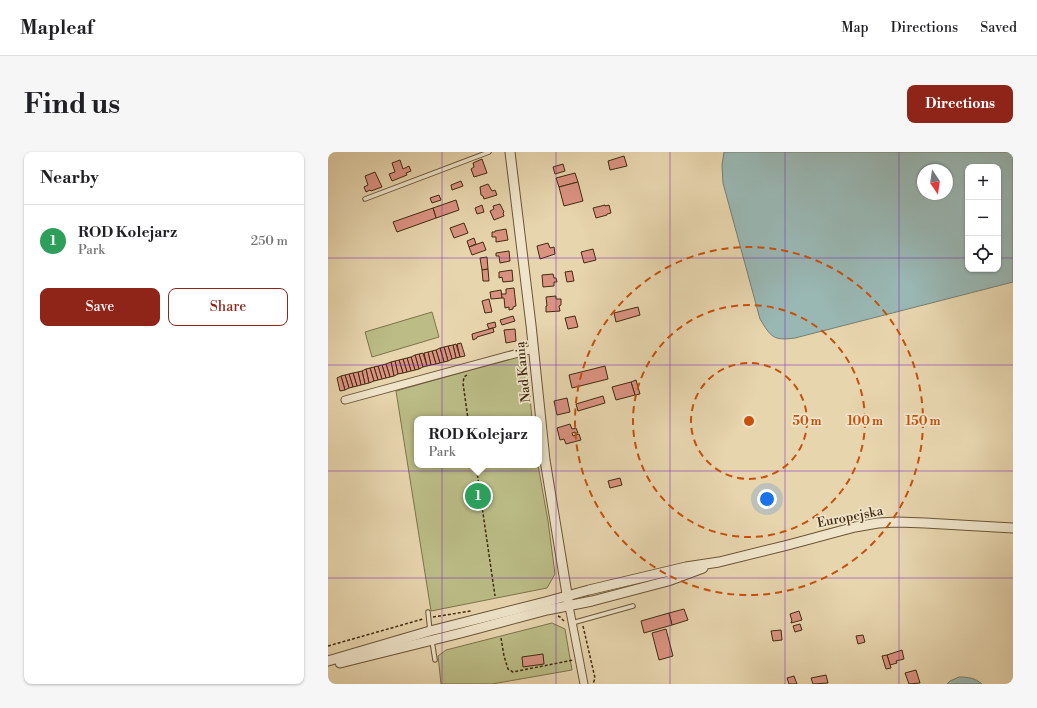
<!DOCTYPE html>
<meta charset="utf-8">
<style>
body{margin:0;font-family:"Libre Bodoni",serif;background:#f6f6f6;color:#202124}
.controls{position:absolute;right:12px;top:12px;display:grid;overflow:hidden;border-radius:8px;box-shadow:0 1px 3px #0004}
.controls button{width:36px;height:36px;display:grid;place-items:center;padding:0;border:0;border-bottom:1px solid #e0e0e0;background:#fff;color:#202124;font:20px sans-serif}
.compass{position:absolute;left:589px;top:12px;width:36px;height:36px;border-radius:50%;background:#fff;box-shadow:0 1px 3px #0004;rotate:167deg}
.you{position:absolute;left:439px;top:347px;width:14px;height:14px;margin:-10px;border:3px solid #fff;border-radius:50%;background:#1a73e8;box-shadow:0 0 0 6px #1a73e833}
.badge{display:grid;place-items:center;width:26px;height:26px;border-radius:50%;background:#8f2418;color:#fff;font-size:13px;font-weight:700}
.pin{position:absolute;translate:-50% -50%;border:2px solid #fff;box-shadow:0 1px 4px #0006}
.popup{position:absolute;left:86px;top:264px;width:128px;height:52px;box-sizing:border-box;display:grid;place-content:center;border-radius:8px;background:#fff;filter:drop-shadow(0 1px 3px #0005);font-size:13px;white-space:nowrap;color:#757577}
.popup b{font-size:15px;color:#202124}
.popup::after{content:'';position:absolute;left:50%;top:100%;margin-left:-8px;border:8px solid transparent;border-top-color:#fff}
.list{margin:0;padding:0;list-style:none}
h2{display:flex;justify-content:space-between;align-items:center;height:52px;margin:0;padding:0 16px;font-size:17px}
h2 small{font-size:13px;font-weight:400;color:#757577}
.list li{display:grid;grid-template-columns:26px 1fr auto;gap:12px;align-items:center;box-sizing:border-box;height:72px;padding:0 16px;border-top:1px solid #e0e0e0}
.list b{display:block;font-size:15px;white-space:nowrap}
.list p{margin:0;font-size:13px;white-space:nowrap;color:#757577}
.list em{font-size:13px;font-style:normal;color:#757577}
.actions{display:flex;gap:8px;padding:12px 16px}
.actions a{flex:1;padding:9px 0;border:1px solid #8f2418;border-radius:8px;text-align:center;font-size:14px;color:#8f2418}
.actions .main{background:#8f2418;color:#fff}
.icon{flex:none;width:22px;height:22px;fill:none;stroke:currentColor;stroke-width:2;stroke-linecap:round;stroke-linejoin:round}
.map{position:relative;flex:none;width:685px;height:532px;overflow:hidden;border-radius:8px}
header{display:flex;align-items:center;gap:24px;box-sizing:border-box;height:56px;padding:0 20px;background:#fff;border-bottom:1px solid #e0e0e0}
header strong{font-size:19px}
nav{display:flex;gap:22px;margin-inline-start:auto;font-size:14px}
.intro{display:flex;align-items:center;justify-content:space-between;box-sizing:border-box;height:96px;padding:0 24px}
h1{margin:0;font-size:28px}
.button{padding:10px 18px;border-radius:8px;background:#8f2418;color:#fff;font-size:14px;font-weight:700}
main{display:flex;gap:24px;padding:0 24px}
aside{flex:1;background:#fff;border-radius:8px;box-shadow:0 1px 3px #0004}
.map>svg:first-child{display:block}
</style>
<header>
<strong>Mapleaf</strong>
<nav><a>Map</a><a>Directions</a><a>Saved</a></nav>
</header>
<div class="intro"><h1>Find us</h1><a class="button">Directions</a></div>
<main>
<aside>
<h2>Nearby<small></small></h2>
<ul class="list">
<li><span class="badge" style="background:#2e9e5b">1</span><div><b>ROD Kolejarz</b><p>Park</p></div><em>250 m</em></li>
</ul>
<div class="actions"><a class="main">Save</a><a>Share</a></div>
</aside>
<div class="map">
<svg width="685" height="532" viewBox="0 0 685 532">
<rect width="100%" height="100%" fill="#e7d5ae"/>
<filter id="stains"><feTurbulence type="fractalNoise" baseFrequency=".005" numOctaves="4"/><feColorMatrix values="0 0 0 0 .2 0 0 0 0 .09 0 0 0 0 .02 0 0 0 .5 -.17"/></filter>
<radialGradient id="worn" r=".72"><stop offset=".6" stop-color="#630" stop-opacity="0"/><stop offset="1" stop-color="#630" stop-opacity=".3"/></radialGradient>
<!-- green -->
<g fill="#bbbc86" stroke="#7e734a">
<path d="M 104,160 L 111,185 L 44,205 L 37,180 Z"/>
<path d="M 198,202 L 204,267 L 89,267 L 89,313 L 210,313 L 220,369 L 227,422 L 219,436 L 103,459 L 68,239 Z"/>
<path d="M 224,471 L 237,477 L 244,518 L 164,532 L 113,532 L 110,504 L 118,498 Z"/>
</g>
<!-- water -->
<g fill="#99b7b3" stroke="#767f71" fill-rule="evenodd">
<path d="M 396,0 L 685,0 L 685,130 L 467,186 C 445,189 443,185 432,167 L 395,31 L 394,13 ZM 640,15 L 670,15 L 670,117 L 640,117 ZM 595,18 L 619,18 L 619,42 L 595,42 Z"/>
<path d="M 631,525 C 640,525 647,526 654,532 L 619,532 L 622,529 Z"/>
</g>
<!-- building -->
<g fill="#da9281" stroke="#422a0e">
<path d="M 296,4 L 299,14 L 282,18 L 280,9 Z"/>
<path d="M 154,7 L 159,21 L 146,25 L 143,17 L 146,15 L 145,11 Z"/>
<path d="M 72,8 L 75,17 L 81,14 L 83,19 L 78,21 L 79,23 L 64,29 L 61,22 L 67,20 L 64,11 Z"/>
<path d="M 235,12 L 237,19 L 227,22 L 225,15 Z"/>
<path d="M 47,20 L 54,35 L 43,39 L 42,38 L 38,40 L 36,35 L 40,33 L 37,24 Z"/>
<path d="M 247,21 L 250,30 L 231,35 L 228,26 Z"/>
<path d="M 133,29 L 135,34 L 124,38 L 123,33 Z"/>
<path d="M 250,30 L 255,49 L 236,54 L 231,35 Z"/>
<path d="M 160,32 L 164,39 L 167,38 L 169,43 L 156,47 L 155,44 L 153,43 L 152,35 Z"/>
<path d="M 111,43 L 113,48 L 104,51 L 102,46 Z"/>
<path d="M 128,48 L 131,58 L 108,66 L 105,56 Z"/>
<path d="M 172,52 L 176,60 L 175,61 L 176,64 L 166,68 L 162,59 L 166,57 L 165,54 Z"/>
<path d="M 154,53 L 156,60 L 149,62 L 147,56 Z"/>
<path d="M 277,53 L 277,54 L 281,53 L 283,61 L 279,62 L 279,63 L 268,66 L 265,56 Z"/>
<path d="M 105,56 L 108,66 L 69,80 L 65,70 Z"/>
<path d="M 136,71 L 140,81 L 126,86 L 122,76 Z"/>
<path d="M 178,77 L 180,88 L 168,90 L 168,85 L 164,85 L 164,80 L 167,80 L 167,79 Z"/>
<path d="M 146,86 L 148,92 L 141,95 L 139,89 Z"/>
<path d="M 155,90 L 158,98 L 144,103 L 141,95 Z"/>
<path d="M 220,91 L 222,96 L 226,95 L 227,102 L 212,107 L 209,94 Z"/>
<path d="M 265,97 L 268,108 L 256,111 L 253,100 Z"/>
<path d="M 181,99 L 182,109 L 172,111 L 171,104 L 168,104 L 168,101 Z"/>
<path d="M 159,105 L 160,117 L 154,118 L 152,106 Z"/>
<path d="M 160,117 L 161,129 L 155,129 L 154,118 Z"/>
<path d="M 184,118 L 185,129 L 175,130 L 174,125 L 171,126 L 171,120 Z"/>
<path d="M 244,119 L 246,129 L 239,130 L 237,120 Z"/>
<path d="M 225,122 L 226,126 L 228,126 L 229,130 L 226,130 L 226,134 L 215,135 L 214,123 Z"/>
<path d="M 186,136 L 188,154 L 185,155 L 185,157 L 181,158 L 181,155 L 177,156 L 176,146 L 174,146 L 173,142 L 178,142 L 178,137 Z"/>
<path d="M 173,138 L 174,146 L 163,147 L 162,140 Z"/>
<path d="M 228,144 L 228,147 L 233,147 L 233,153 L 231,154 L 232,159 L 218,160 L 218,154 L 219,154 L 218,145 Z"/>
<path d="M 161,147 L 164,160 L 157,161 L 154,149 Z"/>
<path d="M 310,155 L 312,163 L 288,170 L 286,161 Z"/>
<path d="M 185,164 L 187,169 L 174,173 L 172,168 Z"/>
<path d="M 247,164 L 250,175 L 240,177 L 237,166 Z"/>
<path d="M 167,170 L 168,175 L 161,177 L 159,172 Z"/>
<path d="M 165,176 L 166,180 L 149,185 L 149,186 L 145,188 L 144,182 Z"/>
<path d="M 187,177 L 188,189 L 178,191 L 176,178 Z"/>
<path d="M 133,191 L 137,204 L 132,205 L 129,192 Z"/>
<path d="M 128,192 L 132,205 L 128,206 L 125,193 Z"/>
<path d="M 125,193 L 128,206 L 124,207 L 120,194 Z"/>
<path d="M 120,194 L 124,207 L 120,209 L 116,195 Z"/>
<path d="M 116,195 L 120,209 L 116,210 L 112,196 Z"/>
<path d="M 112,196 L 116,210 L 112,211 L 108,198 Z"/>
<path d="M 108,198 L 112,211 L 108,212 L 104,199 Z"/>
<path d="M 104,199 L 108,212 L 103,213 L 100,200 Z"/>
<path d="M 100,200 L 103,213 L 99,214 L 96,201 Z"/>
<path d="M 95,201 L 99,214 L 95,215 L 91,202 Z"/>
<path d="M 91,202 L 95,215 L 91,217 L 87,203 Z"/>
<path d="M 87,203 L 91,217 L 87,218 L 83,205 Z"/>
<path d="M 83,205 L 87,218 L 83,219 L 79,206 Z"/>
<path d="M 79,206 L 83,219 L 79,220 L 75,207 Z"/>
<path d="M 75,207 L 79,220 L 75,221 L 71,208 Z"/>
<path d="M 71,208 L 75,221 L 70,222 L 67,209 Z"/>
<path d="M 67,209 L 70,222 L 66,224 L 63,210 Z"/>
<path d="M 63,210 L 66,224 L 62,225 L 58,212 Z"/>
<path d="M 58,212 L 62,225 L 58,226 L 54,213 Z"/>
<path d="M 54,213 L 58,226 L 54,227 L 50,214 Z"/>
<path d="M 50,214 L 54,227 L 50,228 L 46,215 Z"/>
<path d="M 277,214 L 280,227 L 244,236 L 241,223 Z"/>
<path d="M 46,215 L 50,228 L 46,229 L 42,216 Z"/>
<path d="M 42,216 L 46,229 L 41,231 L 38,217 Z"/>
<path d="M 38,217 L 41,231 L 37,232 L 34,219 Z"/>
<path d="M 34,219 L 37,232 L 33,233 L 30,220 Z"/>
<path d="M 30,220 L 33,233 L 29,234 L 25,221 Z"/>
<path d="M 25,221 L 29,234 L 25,235 L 21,222 Z"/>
<path d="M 21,222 L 25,235 L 21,236 L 17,223 Z"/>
<path d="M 17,223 L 21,236 L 17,238 L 13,224 Z"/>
<path d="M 13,224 L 17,238 L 12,239 L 9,226 Z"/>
<path d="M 308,228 L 312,242 L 307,243 L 303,230 Z"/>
<path d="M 303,230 L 307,243 L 288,248 L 284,235 Z"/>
<path d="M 275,244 L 277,251 L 250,259 L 248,252 Z"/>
<path d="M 239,246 L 242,260 L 229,263 L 226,249 Z"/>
<path d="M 242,272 L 244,277 L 248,276 L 250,281 L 248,281 L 247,280 L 244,281 L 245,284 L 251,282 L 253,288 L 238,292 L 236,287 L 232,288 L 229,276 Z"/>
<path d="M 292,326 L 294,333 L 282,336 L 280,329 Z"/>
<path d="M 356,457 L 360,468 L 344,473 L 341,461 Z"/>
<path d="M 471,459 L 474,468 L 463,471 L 463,470 L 464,469 L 462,462 Z"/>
<path d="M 341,461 L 344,473 L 316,481 L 313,469 Z"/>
<path d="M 472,472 L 474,478 L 467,480 L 465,474 Z"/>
<path d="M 338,477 L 345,504 L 331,508 L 324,481 Z"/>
<path d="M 453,478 L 454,488 L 445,489 L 443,479 Z"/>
<path d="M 535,483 L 537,490 L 530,492 L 528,484 Z"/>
<path d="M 574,498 L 576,507 L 568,509 L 569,511 L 562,513 L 559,503 Z"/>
<path d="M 215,502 L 216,512 L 195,515 L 194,505 Z"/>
<path d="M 559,503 L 563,516 L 558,517 L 554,504 Z"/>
<path d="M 588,518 L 592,531 L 581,532 L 577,521 Z"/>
<path d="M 498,523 L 500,531 L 485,532 L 483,526 Z"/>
<path d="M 466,524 L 469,532 L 461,532 L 459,526 Z"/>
</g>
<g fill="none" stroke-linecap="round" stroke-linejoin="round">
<!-- service casing -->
<g stroke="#6b5536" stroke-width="5.5">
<g id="service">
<path d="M 37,47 L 161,0"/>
<path d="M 100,460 L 102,479"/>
<path d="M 244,471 L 305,454"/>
<path d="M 104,489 L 107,508"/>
</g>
</g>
<!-- minor casing -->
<g stroke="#6b5536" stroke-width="9">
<g id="minor">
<path d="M 17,248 L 205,197"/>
<path d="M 241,454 L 256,532"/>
</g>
</g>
<!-- tertiary casing -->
<g stroke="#6b5536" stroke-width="11">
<g id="tertiary">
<path d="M 182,0 L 203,173 L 217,308 L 241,454"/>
<path d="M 0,509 L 102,479 L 217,450 L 261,438 L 358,415 L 391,410 L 460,393 L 527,375 L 550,371 L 570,370 L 597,371 L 685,376"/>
<path d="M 12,511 L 133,481 L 219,458 L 264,449 L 340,429 L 375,416"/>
</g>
</g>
<!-- path -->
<g stroke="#422a0e" stroke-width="1.5" stroke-dasharray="3 2" stroke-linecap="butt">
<path d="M 139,223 L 136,225 L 135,231 L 140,267"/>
<path d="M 148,313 L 167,444"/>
<path d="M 230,464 L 232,465 L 236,469"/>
<path d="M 105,465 L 143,459"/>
<path d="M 255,474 L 267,526 L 265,532"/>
<path d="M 173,486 L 176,504 L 180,517 L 185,520 L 245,508"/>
<path d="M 0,494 L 95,467"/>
</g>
<!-- service -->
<use href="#service" stroke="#efe4ca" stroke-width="3.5"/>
<!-- minor -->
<use href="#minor" stroke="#efe4ca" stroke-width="7"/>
<!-- tertiary -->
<use href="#tertiary" stroke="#efe4ca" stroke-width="9"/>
</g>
<!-- grid -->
<path fill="none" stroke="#7b2cbf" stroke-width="1" stroke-opacity="0.55" d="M 114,0 L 114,532M 228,0 L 228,532M 342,0 L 342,532M 457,0 L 457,532M 571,0 L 571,532M 0,106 L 640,106M 670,106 L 685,106M 0,213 L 685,213M 0,319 L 685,319M 0,426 L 685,426"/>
<!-- distance rings -->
<g fill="none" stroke="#c7500c" stroke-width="2" stroke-dasharray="7 5">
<circle cx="421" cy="269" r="58"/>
<circle cx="421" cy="269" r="116"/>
<circle cx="421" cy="269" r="174"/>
</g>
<g text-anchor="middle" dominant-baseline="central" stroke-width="3.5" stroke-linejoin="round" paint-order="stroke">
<!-- street labels -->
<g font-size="13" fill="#422a0e" stroke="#efe4ca">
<text transform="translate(195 220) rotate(-96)">Nad Kanią</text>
<text transform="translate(522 365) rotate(-11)">Europejska</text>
</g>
</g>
<circle cx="421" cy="269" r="6" fill="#c7500c" stroke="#efe4ca" stroke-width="2"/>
<g font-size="12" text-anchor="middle" font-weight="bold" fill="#c7500c" stroke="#efe4ca" stroke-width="3.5" stroke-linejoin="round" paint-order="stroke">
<text x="479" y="273">50 m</text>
<text x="537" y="273">100 m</text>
<text x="595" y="273">150 m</text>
</g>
<rect width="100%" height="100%" filter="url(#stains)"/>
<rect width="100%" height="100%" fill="url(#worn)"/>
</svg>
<div class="controls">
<button>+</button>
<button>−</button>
<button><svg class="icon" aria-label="locate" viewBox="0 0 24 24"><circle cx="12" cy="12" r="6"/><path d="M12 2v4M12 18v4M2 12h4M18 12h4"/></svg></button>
</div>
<svg class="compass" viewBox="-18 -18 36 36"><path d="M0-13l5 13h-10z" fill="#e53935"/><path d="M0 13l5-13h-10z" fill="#757577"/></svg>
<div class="you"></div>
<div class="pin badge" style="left:150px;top:344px;background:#2e9e5b">1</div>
<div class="popup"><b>ROD Kolejarz</b>Park</div>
</div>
</main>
